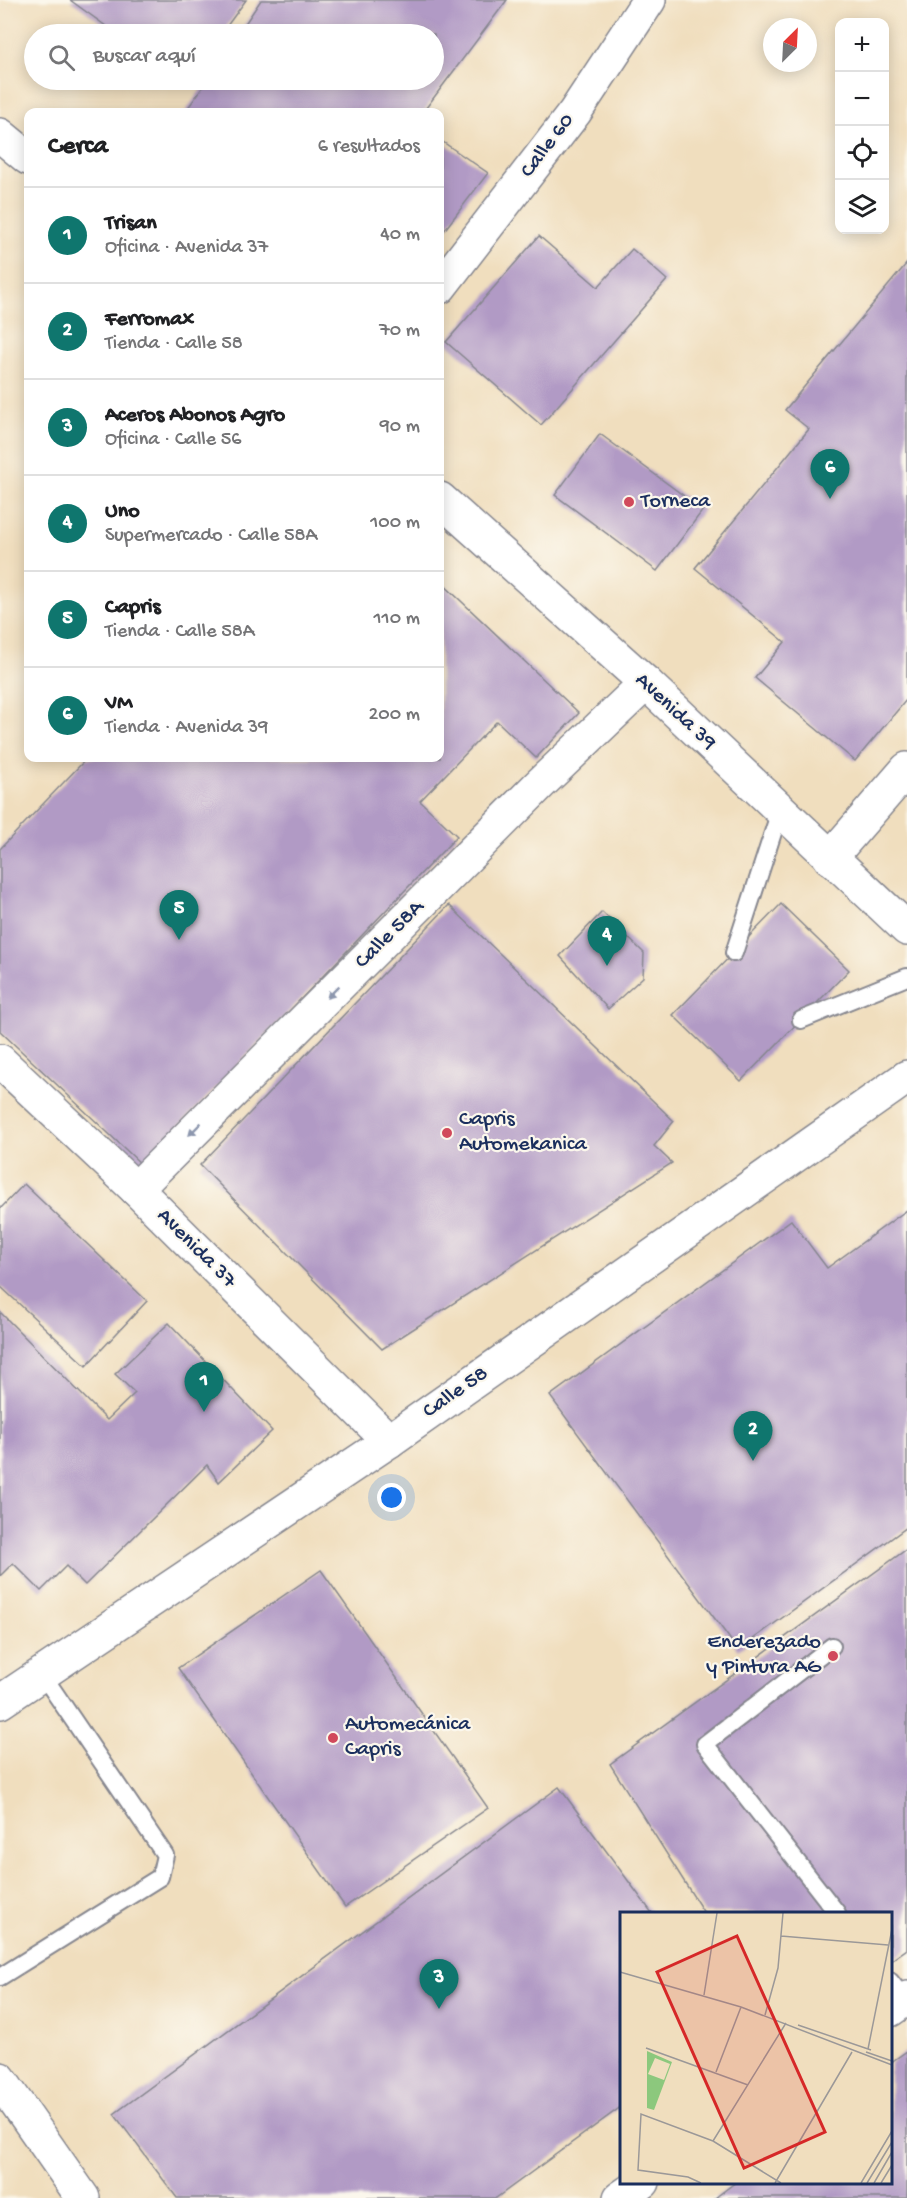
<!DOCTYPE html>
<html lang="es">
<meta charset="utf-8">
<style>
body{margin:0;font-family:"Gochi Hand",sans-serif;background:#f2f2f2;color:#202124}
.controls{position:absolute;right:18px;top:18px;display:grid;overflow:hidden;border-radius:12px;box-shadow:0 3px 15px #0003}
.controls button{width:54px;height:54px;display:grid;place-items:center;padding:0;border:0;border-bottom:2px solid #e0e0e0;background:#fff;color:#202124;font:30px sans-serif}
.compass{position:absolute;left:763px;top:18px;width:54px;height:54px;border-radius:50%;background:#fff;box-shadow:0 3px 15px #0003;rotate:24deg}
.you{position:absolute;left:392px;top:1498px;width:21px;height:21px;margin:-15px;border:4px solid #fff;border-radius:50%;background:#1a73e8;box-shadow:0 0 0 9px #1a73e833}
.badge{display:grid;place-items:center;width:39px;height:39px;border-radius:50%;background:#0f766e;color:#fff;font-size:20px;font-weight:700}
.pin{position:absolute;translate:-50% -50px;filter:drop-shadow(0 2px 3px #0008)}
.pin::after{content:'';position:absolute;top:32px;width:21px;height:18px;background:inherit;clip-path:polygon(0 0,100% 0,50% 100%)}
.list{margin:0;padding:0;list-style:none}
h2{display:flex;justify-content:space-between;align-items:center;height:78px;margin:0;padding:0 24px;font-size:26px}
h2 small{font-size:20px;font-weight:400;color:#757577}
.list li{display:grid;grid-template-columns:39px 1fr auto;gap:18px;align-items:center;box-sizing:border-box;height:96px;padding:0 24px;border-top:2px solid #e0e0e0}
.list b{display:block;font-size:22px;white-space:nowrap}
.list p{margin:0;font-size:20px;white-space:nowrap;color:#757577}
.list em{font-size:20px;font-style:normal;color:#757577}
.icon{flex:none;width:33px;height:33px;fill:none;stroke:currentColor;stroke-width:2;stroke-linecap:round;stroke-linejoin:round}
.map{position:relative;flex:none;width:907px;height:2198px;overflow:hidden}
.search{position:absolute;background:#fff;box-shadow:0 3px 15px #0003;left:24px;top:24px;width:420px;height:66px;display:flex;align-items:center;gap:15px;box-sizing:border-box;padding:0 21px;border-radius:33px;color:#757577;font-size:22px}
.panel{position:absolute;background:#fff;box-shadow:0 3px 15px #0003;left:24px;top:108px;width:420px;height:654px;border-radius:12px}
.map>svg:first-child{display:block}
</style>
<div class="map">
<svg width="907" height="2198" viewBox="0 0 907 2198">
<rect width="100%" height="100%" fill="#fbf7ec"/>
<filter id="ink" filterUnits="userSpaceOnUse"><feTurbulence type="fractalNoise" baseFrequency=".0167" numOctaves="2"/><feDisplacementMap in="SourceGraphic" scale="12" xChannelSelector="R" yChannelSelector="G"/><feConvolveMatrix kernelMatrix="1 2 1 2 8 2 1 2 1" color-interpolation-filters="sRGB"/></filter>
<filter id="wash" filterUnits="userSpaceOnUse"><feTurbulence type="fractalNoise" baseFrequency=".008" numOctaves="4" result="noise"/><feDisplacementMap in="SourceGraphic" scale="24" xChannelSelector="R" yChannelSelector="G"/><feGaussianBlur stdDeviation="1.35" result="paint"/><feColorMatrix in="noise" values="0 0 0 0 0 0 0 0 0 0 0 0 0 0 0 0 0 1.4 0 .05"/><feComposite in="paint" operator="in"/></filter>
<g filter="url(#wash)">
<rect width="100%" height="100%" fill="#f0debe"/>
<g id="blocks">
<!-- building -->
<g fill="#b19ac5">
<path d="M 70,0 L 246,0 L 221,34 L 117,34 Z"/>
<path d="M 261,0 L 507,0 L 423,112 L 185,112 L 208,80 L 434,80 L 434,34 L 238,34 Z"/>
<path d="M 440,140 L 488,173 L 440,236 Z"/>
<path d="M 539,236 L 598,287 L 632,249 L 667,280 L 541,425 L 446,342 Z"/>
<path d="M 907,263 L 907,699 L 855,761 L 755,678 L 785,642 L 695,568 L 809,429 L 785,410 Z"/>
<path d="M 600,434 L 703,510 L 657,571 L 555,495 Z"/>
<path d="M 440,581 L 579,713 L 536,758 L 497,721 L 420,801 L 457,836 L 142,1165 L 0,1031 L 0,849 L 87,758 L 440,758 Z"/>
<path d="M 781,904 L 849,970 L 741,1081 L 673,1015 Z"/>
<path d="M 449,905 L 674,1121 L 654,1146 L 672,1163 L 382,1349 L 200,1165 Z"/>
<path d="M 602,912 L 644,953 L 643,977 L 608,1009 L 560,956 Z"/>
<path d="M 24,1184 L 147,1301 L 86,1366 L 0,1286 L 0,1209 Z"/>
<path d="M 907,1210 L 907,1527 L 738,1650 L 550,1396 L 791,1220 L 827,1268 Z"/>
<path d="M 0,1312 L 107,1420 L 135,1393 L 115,1374 L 169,1323 L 272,1431 L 219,1482 L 207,1465 L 85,1585 L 66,1566 L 41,1591 L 13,1563 L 0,1576 Z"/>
<path d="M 907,1549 L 907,1949 L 890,1961 L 890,1913 L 704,1913 L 610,1764 Z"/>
<path d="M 321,1570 L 488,1808 L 345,1907 L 178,1668 Z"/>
<path d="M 559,1787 L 652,1913 L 622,1913 L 622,2106 L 496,2198 L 177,2198 L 114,2114 Z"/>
<path d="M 907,2051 L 907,2198 L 715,2198 L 736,2182 L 890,2182 L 890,2063 Z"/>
</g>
</g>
</g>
<g filter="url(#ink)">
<use href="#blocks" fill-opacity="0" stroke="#86868e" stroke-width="1.5"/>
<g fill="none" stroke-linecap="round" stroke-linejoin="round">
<!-- service casing -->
<g stroke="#86868e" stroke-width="20">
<g id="service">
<path d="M 734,953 L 780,811"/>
<path d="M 801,1020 L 907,977"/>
<path d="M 832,1646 L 705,1744 L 837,1913"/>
<path d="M 0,1977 L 160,1877 L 165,1855 L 42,1674"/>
<path d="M 890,1981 L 905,2000"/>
</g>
</g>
<!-- minor casing -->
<g stroke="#86868e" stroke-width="36">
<g id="minor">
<path d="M 440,287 L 575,112 L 649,0"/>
<path d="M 830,858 L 907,769"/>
<path d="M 0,1061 L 136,1189 L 389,1441"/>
<path d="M 136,1189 L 540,784 L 646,683"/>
<path d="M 0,1702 L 389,1441 L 907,1077"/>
<path d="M 890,2010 L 907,1998"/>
<path d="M 0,2079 L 83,2198"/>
<path d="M 620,2198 L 643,2182"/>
</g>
</g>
<!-- secondary casing -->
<g stroke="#86868e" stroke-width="36">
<g id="secondary">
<path d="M 0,135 L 28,158"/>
<path d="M 440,499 L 646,683 L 907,929"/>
</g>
</g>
<!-- service -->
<use href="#service" stroke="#fff" stroke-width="16"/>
<!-- minor -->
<use href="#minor" stroke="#fff" stroke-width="33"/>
<!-- secondary -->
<use href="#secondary" stroke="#fff" stroke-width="33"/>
</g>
<!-- one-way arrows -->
<defs><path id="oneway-solid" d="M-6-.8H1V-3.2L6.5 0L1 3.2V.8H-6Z" transform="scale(1.5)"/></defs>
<g fill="#8d97ae">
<use href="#oneway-solid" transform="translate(333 992) rotate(135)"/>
<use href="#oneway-solid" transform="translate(195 1129) rotate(135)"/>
</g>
</g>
<!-- markers -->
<g fill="#d1495b" stroke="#fbf7ec" stroke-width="2">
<circle cx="629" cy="502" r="6"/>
<circle cx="447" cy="1133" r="6"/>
<circle cx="833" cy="1656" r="6"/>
<circle cx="333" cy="1738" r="6"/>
</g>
<g text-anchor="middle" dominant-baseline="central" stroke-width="4.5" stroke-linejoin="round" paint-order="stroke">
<!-- street labels -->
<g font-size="22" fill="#1b2f5e" stroke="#fbf7ec">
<text transform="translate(548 146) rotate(-53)">Calle 60</text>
<text transform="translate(675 712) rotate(43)">Avenida 39</text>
<text transform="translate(390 935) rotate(-45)">Calle 58A</text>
<text transform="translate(196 1249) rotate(45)">Avenida 37</text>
<text transform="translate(456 1393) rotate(-35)">Calle 58</text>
</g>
<!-- poi labels -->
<g font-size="22" fill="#1b2f5e" stroke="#fbf7ec" text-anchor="start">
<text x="641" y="502">Torneca</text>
<text x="459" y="1120">Capris<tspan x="459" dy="25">Automekanica</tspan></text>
<text x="821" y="1643" text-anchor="end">Enderezado<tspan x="821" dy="25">y Pintura AG</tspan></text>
<text x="345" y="1725">Automecánica<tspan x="345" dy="25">Capris</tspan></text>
</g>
</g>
<!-- overview -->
<g transform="translate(620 1912)">
<rect width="272" height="272" fill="#f0debe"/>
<path d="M 27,139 L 52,150 L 34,198 L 27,196 ZM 35,146 L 50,152 L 44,168 L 28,162 Z" fill="#8cc87d" fill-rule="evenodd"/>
<path fill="none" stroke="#9b9898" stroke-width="1.5" d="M 161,24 L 268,33M 0,60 L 121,95 L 272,153M 84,83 L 97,1M 145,103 L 158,56 L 163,1M 178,113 L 251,138M 26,136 L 128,173M 248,137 L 272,17M 246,140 L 272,149M 96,160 L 121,95M 93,229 L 166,111M 81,271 L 68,265 L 18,258 L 21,202 L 93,229 L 161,271M 155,271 L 232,140M 241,271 L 272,219M 247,271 L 272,230M 254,271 L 272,240M 261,271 L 272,253"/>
<path fill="#d62828" fill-opacity="0.15" stroke="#d62828" stroke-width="3" d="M 117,24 L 205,220 L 124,256 L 37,60 Z"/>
<rect width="272" height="272" fill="none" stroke="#1b2f5e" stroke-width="3"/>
</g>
</svg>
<div class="controls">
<button>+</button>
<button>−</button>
<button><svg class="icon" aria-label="locate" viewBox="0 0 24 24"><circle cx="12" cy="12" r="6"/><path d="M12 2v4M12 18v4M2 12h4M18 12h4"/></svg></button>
<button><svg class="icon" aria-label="layers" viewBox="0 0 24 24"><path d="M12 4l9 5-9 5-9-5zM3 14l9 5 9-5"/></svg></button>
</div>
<svg class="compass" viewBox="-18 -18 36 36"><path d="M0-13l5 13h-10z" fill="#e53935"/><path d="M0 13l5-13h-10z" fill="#757577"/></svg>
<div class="you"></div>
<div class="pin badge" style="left:204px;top:1412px">1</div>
<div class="pin badge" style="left:753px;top:1461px">2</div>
<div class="pin badge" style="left:439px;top:2009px">3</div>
<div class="pin badge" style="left:607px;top:966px">4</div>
<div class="pin badge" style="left:179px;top:940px">5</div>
<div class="pin badge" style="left:830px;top:499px">6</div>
<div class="search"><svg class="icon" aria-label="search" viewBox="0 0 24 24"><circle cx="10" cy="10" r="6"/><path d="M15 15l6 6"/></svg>Buscar aquí</div>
<section class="panel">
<h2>Cerca<small>6 resultados</small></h2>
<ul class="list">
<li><span class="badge">1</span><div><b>Trisan</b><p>Oficina · Avenida 37</p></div><em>40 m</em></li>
<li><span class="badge">2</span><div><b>Ferromax</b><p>Tienda · Calle 58</p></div><em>70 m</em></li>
<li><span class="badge">3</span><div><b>Aceros Abonos Agro</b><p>Oficina · Calle 56</p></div><em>90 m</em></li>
<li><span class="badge">4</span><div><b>Uno</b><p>Supermercado · Calle 58A</p></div><em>100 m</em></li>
<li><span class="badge">5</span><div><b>Capris</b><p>Tienda · Calle 58A</p></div><em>110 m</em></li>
<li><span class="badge">6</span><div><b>VM</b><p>Tienda · Avenida 39</p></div><em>200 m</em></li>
</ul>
</section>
</div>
